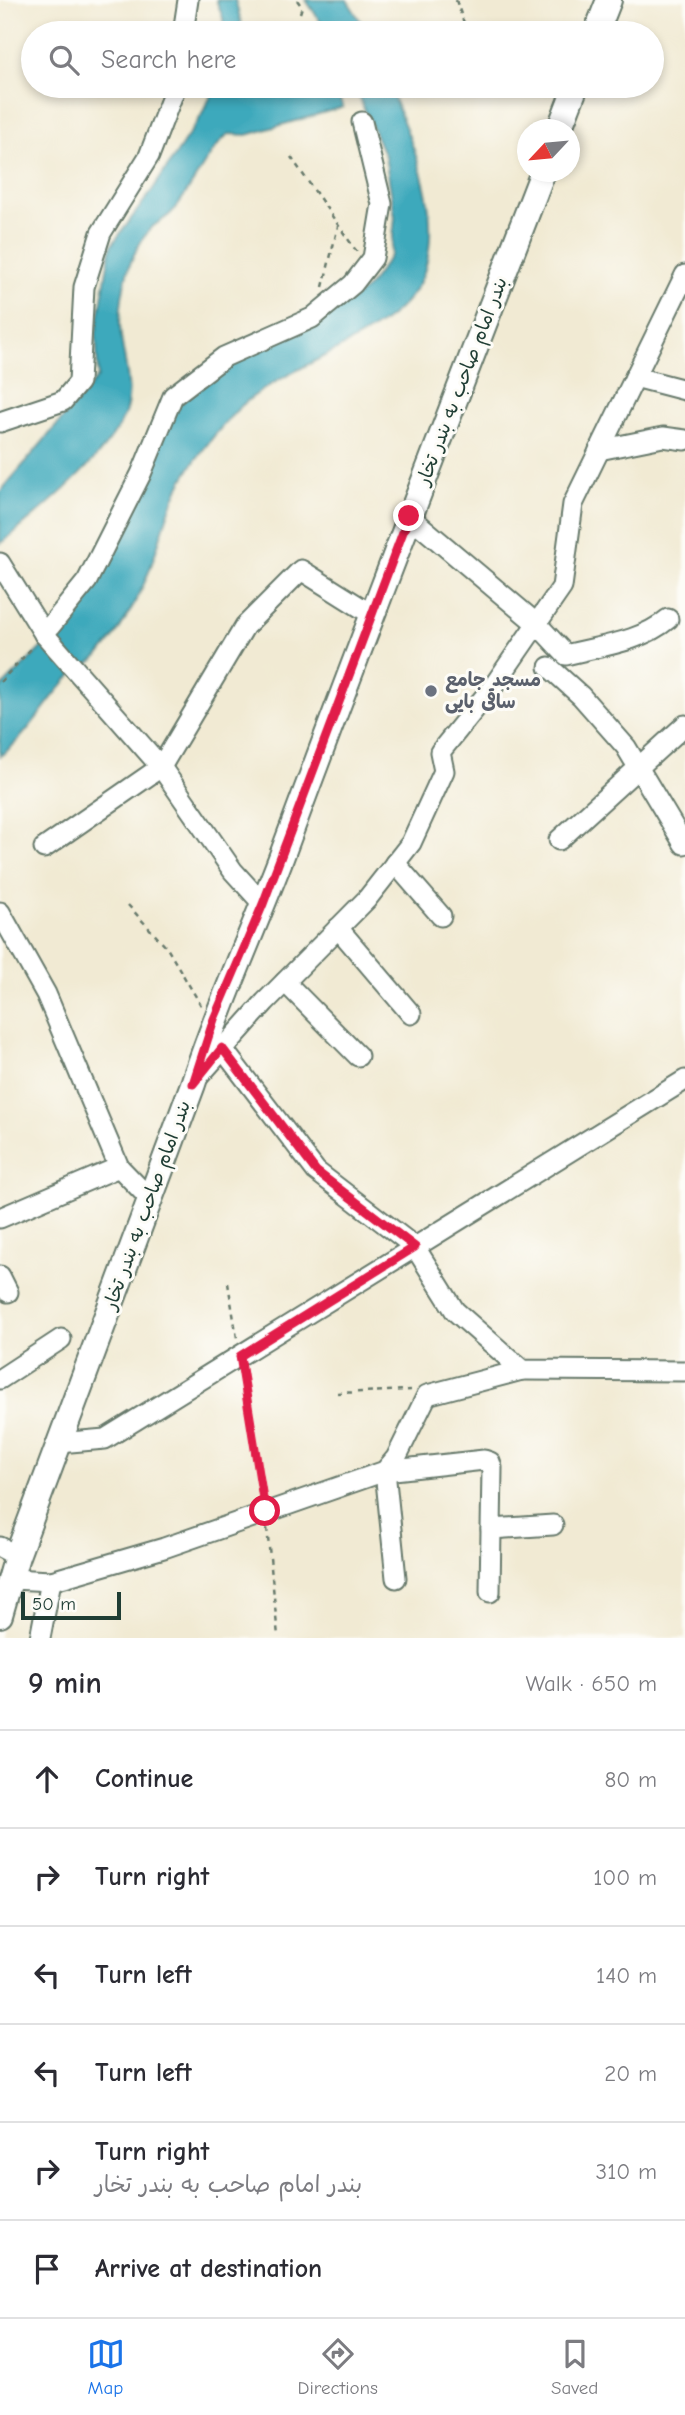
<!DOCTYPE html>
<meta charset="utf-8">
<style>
body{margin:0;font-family:"Comic Neue","Playpen Sans Arabic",sans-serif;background:#f7f7f7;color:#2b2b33}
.compass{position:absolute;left:517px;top:119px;width:63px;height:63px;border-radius:50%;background:#fff;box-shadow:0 4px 10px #0003;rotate:244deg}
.scale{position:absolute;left:21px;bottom:18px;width:100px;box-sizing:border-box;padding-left:7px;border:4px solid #1f3d34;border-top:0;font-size:19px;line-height:24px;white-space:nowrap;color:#1f3d34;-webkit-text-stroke:5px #fdfcf7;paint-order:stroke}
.stop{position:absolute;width:21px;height:21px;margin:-16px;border:5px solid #e11d48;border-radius:50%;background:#fff}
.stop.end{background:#e11d48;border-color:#fff;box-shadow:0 2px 7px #0008}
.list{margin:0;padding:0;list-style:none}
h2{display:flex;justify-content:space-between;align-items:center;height:91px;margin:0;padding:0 28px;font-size:30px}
h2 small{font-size:23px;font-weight:400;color:#7c7c81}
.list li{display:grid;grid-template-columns:46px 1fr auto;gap:21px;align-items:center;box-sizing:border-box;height:98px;padding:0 28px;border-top:2px solid #e1e1e2}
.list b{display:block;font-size:26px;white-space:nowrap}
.list p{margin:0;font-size:23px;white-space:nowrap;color:#7c7c81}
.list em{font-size:23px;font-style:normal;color:#7c7c81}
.icon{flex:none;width:38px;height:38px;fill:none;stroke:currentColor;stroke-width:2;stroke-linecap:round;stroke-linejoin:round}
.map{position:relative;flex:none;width:685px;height:1638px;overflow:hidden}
.search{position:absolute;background:#fff;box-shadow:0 4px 10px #0003;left:21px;right:21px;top:21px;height:77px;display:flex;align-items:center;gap:18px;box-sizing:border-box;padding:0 24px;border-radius:38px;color:#7c7c81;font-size:26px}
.sheet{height:679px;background:#fff}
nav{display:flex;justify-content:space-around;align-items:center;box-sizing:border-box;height:98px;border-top:2px solid #e1e1e2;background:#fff;font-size:19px;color:#7c7c81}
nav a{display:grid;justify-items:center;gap:4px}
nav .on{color:#1a73e8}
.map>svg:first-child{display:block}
</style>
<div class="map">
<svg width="685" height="1638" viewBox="0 0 685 1638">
<rect width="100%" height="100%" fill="#fdfcf7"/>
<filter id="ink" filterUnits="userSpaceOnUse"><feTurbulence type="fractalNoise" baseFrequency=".0143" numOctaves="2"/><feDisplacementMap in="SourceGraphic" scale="14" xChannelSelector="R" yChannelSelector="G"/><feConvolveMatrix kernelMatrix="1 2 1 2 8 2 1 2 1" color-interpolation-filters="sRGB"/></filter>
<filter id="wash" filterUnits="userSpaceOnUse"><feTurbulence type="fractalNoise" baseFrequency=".00686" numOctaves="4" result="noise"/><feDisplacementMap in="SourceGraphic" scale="28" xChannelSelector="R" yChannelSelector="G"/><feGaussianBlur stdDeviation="1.57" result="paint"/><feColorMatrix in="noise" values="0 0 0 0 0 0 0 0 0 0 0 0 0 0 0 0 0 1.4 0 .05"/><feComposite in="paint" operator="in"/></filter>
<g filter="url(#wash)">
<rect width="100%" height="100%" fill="#f1ead3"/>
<!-- water -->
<g fill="#3ca9bc" stroke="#2e7378" stroke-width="2">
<path d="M 216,0 L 235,0 L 244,33 L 223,33 L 223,18 Z"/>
<path d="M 306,0 L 347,0 L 368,33 L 328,33 Z"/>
<path d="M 216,86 L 333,86 L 343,107 L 247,135 L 228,134 C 204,157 193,188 172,212 C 166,219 157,222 151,228 C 128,254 121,289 120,323 C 120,352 135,384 125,413 C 111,454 34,517 0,544 L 0,492 L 98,377 L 96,333 L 111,246 L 153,189 L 201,116 Z"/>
<path d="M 354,86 L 389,86 C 411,143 443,206 425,269 C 405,339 282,362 235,412 C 212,437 186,468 174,498 C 160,533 153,570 135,602 C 125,621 112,644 96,658 C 88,665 78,669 70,677 C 46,701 28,736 0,756 L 0,689 L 59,630 L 171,412 L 226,363 L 305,330 L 340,309 L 368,287 L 391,255 L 395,217 L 385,156 Z"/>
</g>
</g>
<g filter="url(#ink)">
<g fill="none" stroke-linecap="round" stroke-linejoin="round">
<!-- minor casing -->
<g stroke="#687a6c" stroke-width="23">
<g id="minor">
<path d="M 183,33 L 188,0"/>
<path d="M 635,377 L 685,390"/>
<path d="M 0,422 L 63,401 L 79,382 L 84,287 L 101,233 L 149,156 L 176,86"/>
<path d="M 599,450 L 663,437 L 685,440"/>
<path d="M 409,516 L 537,624 L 566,655 C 600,646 641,642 668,619"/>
<path d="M 0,563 L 44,634 L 161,767 L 233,871 L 263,904"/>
<path d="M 44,634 L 87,581 L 141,474 L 173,396 L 224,357 L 312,318 L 353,284 L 373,258 L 382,204 L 362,122"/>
<path d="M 549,667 L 581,696 L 626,747 L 684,844"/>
<path d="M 559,840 L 685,725"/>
<path d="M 44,848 L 161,767 L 245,626 L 301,570 L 371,614"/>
<path d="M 395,863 L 441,916"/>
<path d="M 0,912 L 46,994 L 119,1167 L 150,1199"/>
<path d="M 338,928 L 411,1014"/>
<path d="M 285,982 L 358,1056"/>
<path d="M 222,1048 L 316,1171 L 415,1247 L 455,1311 L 522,1370 L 685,1371"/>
<path d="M 199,1076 L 265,1002 L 367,899 L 411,843 L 444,771 L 440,752 L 495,684 L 562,587 L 573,504 L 685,275"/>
<path d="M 0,1218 L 119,1167"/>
<path d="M 0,1276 L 8,1292"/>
<path d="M 0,1379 L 61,1339"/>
<path d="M 59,1443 L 105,1439 L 685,1080"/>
<path d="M 491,1529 L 553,1525"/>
<path d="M 0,1547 L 17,1556"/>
<path d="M 396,1578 L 385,1471 L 484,1460 L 490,1462 L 492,1468 L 490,1592"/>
<path d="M 12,1579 L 51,1581 L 164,1548 L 385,1471 L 396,1458 L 427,1395 L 522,1370"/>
<path d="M 40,1638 L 51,1581"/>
</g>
</g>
<!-- major casing -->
<g stroke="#687a6c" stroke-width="28">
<g id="major">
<path d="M 596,33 L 609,0"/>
<path d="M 559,130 L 576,86"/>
<path d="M 0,1615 L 17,1556 L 193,1084 C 218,1007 252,934 281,858 C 366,628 455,400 543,172"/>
</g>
</g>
<!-- path -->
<g stroke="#687a6c" stroke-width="2.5" stroke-dasharray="5 5" stroke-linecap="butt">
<path d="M 297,0 L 302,7 L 300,13"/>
<path d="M 456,0 L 464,23 L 463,33"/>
<path d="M 291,157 L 357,252"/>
<path d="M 323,287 L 338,226"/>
<path d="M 0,682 L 33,647"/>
<path d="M 128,905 L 167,948 L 202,1007"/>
<path d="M 228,1283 L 237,1338"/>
<path d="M 242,1373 L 263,1497"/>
<path d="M 337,1393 L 411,1390"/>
<path d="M 267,1528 L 278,1636"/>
</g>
<!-- minor -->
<use href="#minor" stroke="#fff" stroke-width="19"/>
<!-- major -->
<use href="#major" stroke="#fff" stroke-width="24"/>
</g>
</g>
<g fill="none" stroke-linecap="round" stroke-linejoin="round" filter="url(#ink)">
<!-- route -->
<path stroke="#e11d48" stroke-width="9" d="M 265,1511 L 240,1356 L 415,1247 L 316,1171 L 222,1048 L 193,1084 L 214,1019 L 263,904 L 409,516"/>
</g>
<!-- markers -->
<circle fill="#6b7280" stroke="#fdfcf7" stroke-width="2.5" cx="431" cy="691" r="7"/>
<g text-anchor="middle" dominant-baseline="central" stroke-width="6" stroke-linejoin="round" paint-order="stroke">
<!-- street labels -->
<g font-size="19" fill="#1f3d34" stroke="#fdfcf7">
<text transform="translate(462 381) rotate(-69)">بندر امام صاحب به بندر تخار</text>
<text transform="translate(147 1205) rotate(-70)">بندر امام صاحب به بندر تخار</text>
</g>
<!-- worship labels -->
<g font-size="19" font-weight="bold" fill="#5b616d" stroke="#fdfcf7" text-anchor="start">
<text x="445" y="680">مسجد جامع<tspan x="445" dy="22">ساقی بایی</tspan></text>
</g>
</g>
</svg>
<svg class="compass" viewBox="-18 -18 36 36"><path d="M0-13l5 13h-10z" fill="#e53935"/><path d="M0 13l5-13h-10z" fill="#7c7c81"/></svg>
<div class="scale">50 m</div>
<div class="stop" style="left:265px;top:1511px"></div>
<div class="stop end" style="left:409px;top:516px"></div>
<div class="search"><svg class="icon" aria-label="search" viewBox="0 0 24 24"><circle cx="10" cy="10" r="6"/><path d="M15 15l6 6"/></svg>Search here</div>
</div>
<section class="sheet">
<h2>9 min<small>Walk · 650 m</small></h2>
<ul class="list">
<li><svg class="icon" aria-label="ahead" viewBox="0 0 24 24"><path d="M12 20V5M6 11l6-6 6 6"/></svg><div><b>Continue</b></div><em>80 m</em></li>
<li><svg class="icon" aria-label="right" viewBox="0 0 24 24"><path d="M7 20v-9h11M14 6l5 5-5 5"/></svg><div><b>Turn right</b></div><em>100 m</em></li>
<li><svg class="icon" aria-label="left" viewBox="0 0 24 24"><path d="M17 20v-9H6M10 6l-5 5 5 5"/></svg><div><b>Turn left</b></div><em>140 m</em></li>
<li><svg class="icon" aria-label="left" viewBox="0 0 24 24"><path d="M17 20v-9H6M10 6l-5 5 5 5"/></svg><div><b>Turn left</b></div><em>20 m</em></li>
<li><svg class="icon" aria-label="right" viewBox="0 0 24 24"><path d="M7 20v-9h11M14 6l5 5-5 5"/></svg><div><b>Turn right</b><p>بندر امام صاحب به بندر تخار</p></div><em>310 m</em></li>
<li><svg class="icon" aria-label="arrive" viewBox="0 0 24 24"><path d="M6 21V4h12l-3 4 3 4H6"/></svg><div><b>Arrive at destination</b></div></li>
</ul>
</section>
<nav>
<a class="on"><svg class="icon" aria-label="map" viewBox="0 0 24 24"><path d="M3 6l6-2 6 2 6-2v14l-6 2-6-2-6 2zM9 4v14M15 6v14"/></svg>Map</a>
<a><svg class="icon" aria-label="directions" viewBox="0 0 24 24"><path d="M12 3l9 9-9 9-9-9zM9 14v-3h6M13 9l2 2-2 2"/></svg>Directions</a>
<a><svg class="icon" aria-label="saved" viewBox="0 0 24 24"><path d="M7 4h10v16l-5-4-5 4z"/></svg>Saved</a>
</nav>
